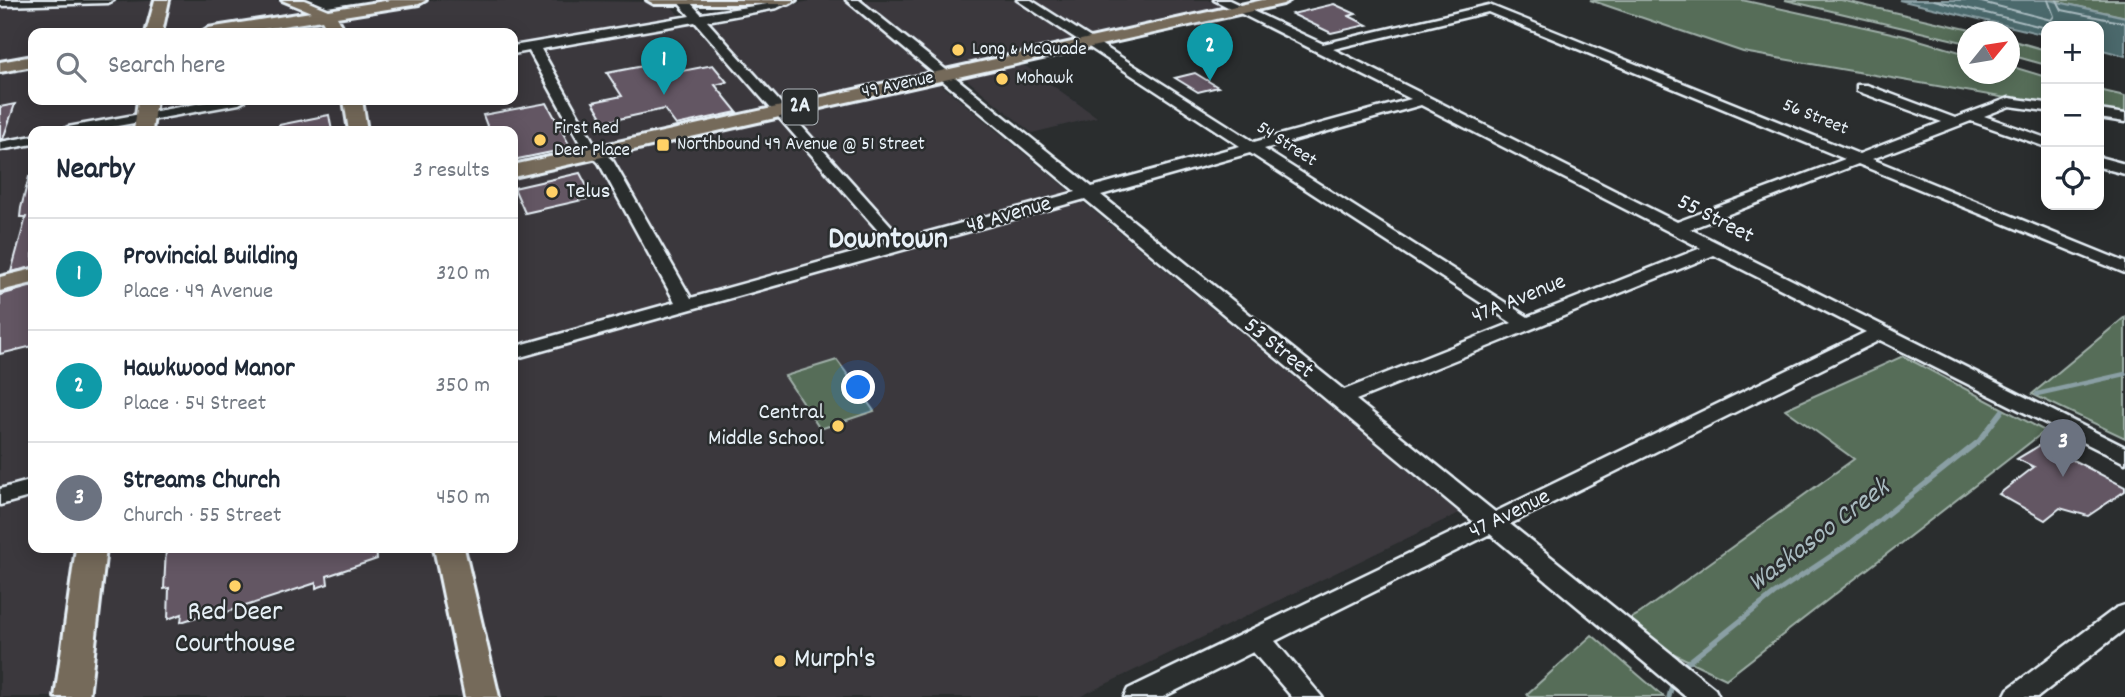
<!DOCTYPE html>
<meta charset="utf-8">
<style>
body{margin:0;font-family:Dekko,sans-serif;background:#f2f2f3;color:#1f2937}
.controls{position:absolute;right:21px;top:21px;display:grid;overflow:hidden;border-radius:14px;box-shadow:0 4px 18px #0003}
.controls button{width:63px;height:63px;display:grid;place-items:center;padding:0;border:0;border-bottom:2px solid #e0e1e3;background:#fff;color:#1f2937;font:35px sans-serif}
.compass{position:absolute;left:1957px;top:21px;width:63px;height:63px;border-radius:50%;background:#fff;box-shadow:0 4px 18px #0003;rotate:60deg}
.you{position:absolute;left:859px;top:388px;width:24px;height:24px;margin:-18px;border:5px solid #fff;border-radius:50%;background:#1a73e8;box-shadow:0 0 0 10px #1a73e833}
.badge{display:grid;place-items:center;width:46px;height:46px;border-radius:50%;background:#b45309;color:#fff;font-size:23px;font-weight:700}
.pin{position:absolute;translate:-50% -58px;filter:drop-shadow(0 2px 4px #0008)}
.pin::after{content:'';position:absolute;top:37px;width:24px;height:21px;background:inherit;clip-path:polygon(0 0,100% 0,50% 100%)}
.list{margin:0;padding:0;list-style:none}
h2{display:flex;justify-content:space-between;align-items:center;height:91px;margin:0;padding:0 28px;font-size:30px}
h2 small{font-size:23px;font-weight:400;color:#747a83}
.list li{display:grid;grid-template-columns:46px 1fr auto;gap:21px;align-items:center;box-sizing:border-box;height:112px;padding:0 28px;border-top:2px solid #e0e1e3}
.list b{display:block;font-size:26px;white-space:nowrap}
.list p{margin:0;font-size:23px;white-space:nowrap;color:#747a83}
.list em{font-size:23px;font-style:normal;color:#747a83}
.icon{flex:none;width:38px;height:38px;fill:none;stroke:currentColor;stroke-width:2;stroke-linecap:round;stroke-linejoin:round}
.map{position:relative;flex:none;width:2125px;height:697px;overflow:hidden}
.search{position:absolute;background:#fff;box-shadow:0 4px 18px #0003;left:28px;top:28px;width:490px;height:77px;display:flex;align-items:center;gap:18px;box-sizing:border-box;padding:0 24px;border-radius:14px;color:#747a83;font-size:26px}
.panel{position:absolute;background:#fff;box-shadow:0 4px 18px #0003;left:28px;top:126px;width:490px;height:427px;border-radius:14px}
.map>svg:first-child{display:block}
</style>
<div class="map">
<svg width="2125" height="697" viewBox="0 0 2125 697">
<rect width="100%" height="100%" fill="#2a2d2e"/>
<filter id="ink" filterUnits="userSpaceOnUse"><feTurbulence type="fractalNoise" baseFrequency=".0143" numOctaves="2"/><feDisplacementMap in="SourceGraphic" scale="14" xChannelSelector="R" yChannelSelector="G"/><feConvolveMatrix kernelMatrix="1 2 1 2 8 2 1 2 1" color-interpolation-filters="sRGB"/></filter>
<g filter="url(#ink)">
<!-- built -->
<g fill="#3b393e" fill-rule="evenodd">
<path d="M 173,0 L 277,0 L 307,11 L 312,20 L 436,0 L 668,2 L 686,24 L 816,0 L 1208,0 L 1222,7 L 927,73 L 1459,513 L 1079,697 L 0,697 L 0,7 ZM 33,33 L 513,33 L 513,100 L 33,100 ZM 33,131 L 513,131 L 513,548 L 33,548 Z"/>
<path d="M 1024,65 L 1087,110 L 1097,117 L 1032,133 L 965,78 Z"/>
</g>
<!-- green -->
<g fill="#566d59" stroke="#9fafa8" stroke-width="2">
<path d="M 1590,0 L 1742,0 L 1905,36 L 1967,54 L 1968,74 L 2010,74 L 2010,66 L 2046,77 L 2046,105 L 1743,52 Z"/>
<path d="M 1785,0 L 1841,0 L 1975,31 L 1968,32 L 1967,43 Z"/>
<path d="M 2049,0 L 2125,0 L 2125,17 L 2122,16 Z"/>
<path d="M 2010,40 L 2046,50 L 2046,65 L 2010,55 Z"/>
<path d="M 2099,90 L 2125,96 L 2125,115 L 2099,112 Z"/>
<path d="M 2125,317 L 2125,438 L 2032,394 Z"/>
<path d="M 1903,356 L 2045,431 L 1726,679 L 1617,626 L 1639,614 L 1854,459 L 1785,409 Z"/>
<path d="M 837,360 L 874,411 L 820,429 L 785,376 Z"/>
<path d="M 1592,635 L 1664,697 L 1529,697 L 1527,694 Z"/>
</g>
<!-- water -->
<path fill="#4b696c" stroke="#8a9fa4" stroke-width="2" d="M 1899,0 L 2049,0 L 2125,17 L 2125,56 L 2099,49 L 2099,26 L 2046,26 L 2046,35 Z"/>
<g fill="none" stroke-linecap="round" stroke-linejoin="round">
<!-- shore -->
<g stroke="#a9bbc0" stroke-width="2">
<path d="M 1934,0 L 2046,28"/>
<path d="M 1974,0 L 2051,20 L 2054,16 L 2048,0"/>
<path d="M 2057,0 L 2062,10 L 2125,23"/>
</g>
<!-- stream-far1 -->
<path stroke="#8a9fa4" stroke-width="4.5" d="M 2037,394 L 2125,374"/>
<!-- stream -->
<g stroke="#8a9fa4" stroke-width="5">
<path d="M 1681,668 L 1774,594 L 1852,542 L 1979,441 L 2002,411"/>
<path d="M 1669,697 L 1673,681"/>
</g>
</g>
<!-- building -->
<g fill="#645663" stroke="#e8f1f8" stroke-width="2">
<path d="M 1334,4 L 1356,14 L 1349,16 L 1367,25 L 1331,33 L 1292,14 Z"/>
<path d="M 648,65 L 656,76 L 713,65 L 727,82 L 715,85 L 737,112 L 676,125 L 664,109 L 605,122 L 593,102 L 622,96 L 607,73 Z"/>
<path d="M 1195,73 L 1218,87 L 1198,92 L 1175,78 Z"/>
<path d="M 547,103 L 571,148 L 513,160 L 513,131 L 489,131 L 483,115 Z"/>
<path d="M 15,104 L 3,139 L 0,139 L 0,107 Z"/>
<path d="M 329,115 L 332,131 L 280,131 L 279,125 Z"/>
<path d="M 580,173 L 590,192 L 587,199 L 525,213 L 514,188 Z"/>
<path d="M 29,177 L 33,178 L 33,267 L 11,272 L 26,217 L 20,217 L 21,208 Z"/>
<path d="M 33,286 L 33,346 L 0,354 L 0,295 Z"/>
<path d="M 2042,444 L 2125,487 L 2125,491 L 2088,516 L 2060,508 L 2045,520 L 1999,494 L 2034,467 L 2017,459 Z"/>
<path d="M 166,548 L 376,548 L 377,559 L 327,576 L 328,584 L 316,588 L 316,583 L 227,612 L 227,607 L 181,622 L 182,614 L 168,619 L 169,588 L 164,589 Z"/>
</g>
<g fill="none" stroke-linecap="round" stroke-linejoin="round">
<!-- minor casing -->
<g stroke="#e8f1f8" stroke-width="5">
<g id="minor">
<path d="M 0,0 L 114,0 L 108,3 L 0,6 Z"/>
<path d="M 676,0 L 688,0 L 701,14 L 794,0 L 777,8 L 707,21 L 903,239 L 1076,192 L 846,0 L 859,0 L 1092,187 L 1240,146 L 1017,0 L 1031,0 L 1254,142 L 1411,99 L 1214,0 L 1229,0 L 1323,44 L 1489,5 L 1859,154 L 1942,122 L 1857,91 L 1857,85 L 1867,85 L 1955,118 L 2009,98 L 2046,103 L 2046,111 L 2010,106 L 1984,116 L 2046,138 L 2046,147 L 1971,121 L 1872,159 L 2125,262 L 2125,273 L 1858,164 L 1690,229 L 2125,447 L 2125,463 L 1880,340 L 1510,524 L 1715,689 L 1719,697 L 1686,697 L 1490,534 L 1275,641 L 1322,697 L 1292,697 L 1253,652 L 1163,697 L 1124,697 L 1128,689 L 1474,522 L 1085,199 L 513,359 L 513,347 L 675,302 L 599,163 L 581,145 L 529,51 L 513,54 L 513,46 L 690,16 ZM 1488,12 L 1845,159 L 1677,222 L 1333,49 ZM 695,22 L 889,243 L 691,298 L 613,161 L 594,143 L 541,49 ZM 1421,105 L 1701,248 L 1528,317 L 1264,149 ZM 1250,153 L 1512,323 L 1344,390 L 1101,195 ZM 1714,255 L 1866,332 L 1495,512 L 1356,400 Z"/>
<path d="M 218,100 L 246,100 L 239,104 L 90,131 L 61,131 L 68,127 Z"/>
<path d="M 2099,110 L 2125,114 L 2125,122 L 2099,118 Z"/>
<path d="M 33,136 L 33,144 L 0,150 L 0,142 Z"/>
<path d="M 2099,157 L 2125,164 L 2125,174 L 2099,167 Z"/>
<path d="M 33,480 L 33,496 L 0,505 L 0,489 Z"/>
<path d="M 2125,605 L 2125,629 L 2038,697 L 2004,697 L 2008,689 L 2116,608 Z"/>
</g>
</g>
<!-- major casing -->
<g stroke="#e8f1f8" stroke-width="6">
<g id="major">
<path d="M 155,0 L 169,0 L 162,33 L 146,33 Z"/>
<path d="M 282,0 L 304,0 L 328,10 L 391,0 L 426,0 L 419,4 L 337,17 L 346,33 L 330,33 L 322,20 L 236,33 L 200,33 L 208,28 L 311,12 Z"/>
<path d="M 647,0 L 796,0 L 789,4 L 654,4 Z"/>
<path d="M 1263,0 L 1290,0 L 1283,4 L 513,177 L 513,165 Z"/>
<path d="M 33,56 L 33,66 L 0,72 L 0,62 Z"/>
<path d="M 138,100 L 156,100 L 152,131 L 134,131 Z"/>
<path d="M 344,100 L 362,100 L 367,131 L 349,131 Z"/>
<path d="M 33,269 L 33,283 L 0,291 L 0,277 Z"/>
<path d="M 76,548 L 106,548 L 89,697 L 55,697 Z"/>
<path d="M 434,548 L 464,548 L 499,697 L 465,697 Z"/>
</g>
</g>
<!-- minor -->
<use href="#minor" fill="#2a2d2e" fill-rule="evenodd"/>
<!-- major -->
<use href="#major" fill="#746a5a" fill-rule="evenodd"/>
</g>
</g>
<!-- markers -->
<g fill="#ffd166" stroke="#2a2d2e" stroke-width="2.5">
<circle cx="958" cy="50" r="7"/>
<circle cx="1002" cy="79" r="7"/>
<circle cx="540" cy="140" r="7"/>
<rect x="656" y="138" width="14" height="14" rx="3.5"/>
<circle cx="552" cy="192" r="7"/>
<circle cx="838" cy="426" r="7"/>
<circle cx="235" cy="586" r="7"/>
<circle cx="780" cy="661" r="7"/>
</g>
<g text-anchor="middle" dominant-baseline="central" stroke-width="5" stroke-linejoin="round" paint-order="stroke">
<!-- far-poi labels -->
<g font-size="19" fill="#e8f1f8" stroke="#2a2d2e" text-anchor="start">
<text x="972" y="50">Long &amp; McQuade</text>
<text x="1016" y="79">Mohawk</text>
<text x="554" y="129">First Red<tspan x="554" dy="22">Deer Place</tspan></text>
<text x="677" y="145">Northbound 49 Avenue @ 51 Street</text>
</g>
<!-- far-street labels -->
<g font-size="19" fill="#e8f1f8" stroke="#2a2d2e">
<text transform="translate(898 86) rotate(-12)">49 Avenue</text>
<text transform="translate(1815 118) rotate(22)">56 Street</text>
<text transform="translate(1286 145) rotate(33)">54 Street</text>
</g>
<!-- shield labels -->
<rect fill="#2a2d2e" stroke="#afb6bb" stroke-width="2" x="782.5" y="89.5" width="35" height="35" rx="5"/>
<g font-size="21" font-weight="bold" fill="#e8f1f8">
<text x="800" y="107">2A</text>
</g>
<!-- poi labels -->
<g font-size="23" fill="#e8f1f8" stroke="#2a2d2e" text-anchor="start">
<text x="566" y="192">Telus</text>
<text x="824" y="413" text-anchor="end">Central<tspan x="824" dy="26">Middle School</tspan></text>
</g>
<!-- street labels -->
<g font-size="23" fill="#e8f1f8" stroke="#2a2d2e">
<text transform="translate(1009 216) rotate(-16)">48 Avenue</text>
<text transform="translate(1715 220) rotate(27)">55 Street</text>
<text transform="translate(1519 300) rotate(-22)">47A Avenue</text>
<text transform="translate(1278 349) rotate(39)">53 Street</text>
<text transform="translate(1510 515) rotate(-26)">47 Avenue</text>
</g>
<!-- near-water labels -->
<g font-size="28" font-style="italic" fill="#a9bbc0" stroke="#2a2d2e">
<text transform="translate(1820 537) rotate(-37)">Waskasoo Creek</text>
</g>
<!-- near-poi labels -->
<g font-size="28" fill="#e8f1f8" stroke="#2a2d2e">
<text x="235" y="614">Red Deer<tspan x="235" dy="32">Courthouse</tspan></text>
<text x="794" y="661" text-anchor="start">Murph's</text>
</g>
<!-- district labels -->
<g font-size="30" font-weight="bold" fill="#e8f1f8" stroke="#2a2d2e">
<text x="888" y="241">Downtown</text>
</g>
</g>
</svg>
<div class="controls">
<button>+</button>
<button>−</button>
<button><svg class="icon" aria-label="locate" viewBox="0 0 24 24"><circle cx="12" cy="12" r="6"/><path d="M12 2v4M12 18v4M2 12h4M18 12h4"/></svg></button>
</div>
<svg class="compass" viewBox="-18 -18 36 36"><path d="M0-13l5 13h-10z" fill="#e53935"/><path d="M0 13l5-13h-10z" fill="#747a83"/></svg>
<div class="you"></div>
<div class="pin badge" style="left:664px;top:95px;background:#0f9aa8">1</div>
<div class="pin badge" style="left:1210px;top:81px;background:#0f9aa8">2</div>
<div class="pin badge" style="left:2063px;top:477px;background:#6b7280">3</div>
<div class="search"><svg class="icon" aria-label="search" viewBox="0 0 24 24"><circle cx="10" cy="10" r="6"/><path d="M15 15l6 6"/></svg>Search here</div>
<section class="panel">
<h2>Nearby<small>3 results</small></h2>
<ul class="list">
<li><span class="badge" style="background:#0f9aa8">1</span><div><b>Provincial Building</b><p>Place · 49 Avenue</p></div><em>320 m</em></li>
<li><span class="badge" style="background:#0f9aa8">2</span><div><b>Hawkwood Manor</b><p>Place · 54 Street</p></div><em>350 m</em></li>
<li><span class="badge" style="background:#6b7280">3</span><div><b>Streams Church</b><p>Church · 55 Street</p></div><em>450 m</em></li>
</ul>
</section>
</div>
